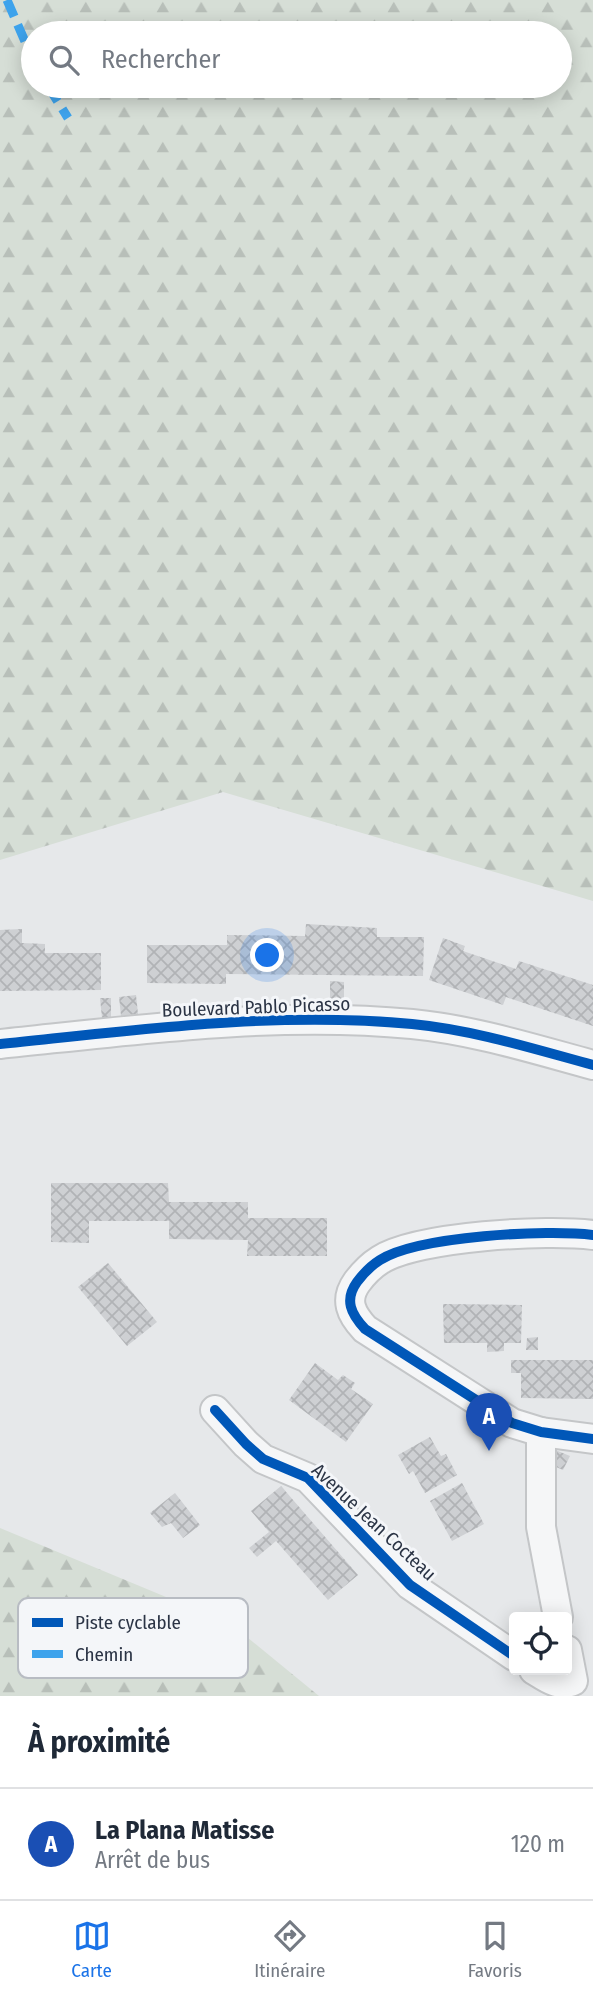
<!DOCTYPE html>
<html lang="fr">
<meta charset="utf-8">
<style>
body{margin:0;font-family:"Fira Sans Condensed",sans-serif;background:#f2f2f3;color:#1f2937}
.controls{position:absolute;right:21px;bottom:21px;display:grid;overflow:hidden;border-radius:7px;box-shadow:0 4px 18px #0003}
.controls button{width:63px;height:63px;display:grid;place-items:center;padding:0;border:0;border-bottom:2px solid #e0e1e3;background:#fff;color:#1f2937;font:35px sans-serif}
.you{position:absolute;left:268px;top:956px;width:24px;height:24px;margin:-18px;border:5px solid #fff;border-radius:50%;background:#1a73e8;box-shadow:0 0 0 10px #1a73e833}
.badge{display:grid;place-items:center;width:46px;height:46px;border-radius:50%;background:#1a73e8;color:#fff;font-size:23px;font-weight:700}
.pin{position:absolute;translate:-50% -58px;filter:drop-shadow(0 2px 4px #0008)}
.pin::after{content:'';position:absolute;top:37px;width:24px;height:21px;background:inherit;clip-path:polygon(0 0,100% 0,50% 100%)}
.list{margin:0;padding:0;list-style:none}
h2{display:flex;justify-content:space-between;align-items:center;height:91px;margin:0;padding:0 28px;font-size:30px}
h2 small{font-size:23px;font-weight:400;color:#747a83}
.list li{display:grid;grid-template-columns:46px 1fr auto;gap:21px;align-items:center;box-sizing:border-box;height:112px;padding:0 28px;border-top:2px solid #e0e1e3}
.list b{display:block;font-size:26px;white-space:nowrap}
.list p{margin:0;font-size:23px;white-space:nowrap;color:#747a83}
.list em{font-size:23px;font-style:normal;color:#747a83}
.icon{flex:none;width:38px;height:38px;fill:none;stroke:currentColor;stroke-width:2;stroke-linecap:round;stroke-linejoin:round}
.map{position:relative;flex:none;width:593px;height:1696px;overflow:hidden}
.search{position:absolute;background:#fff;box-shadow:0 4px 18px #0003;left:21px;right:21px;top:21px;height:77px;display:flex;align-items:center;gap:18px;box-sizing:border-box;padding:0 24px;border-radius:38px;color:#747a83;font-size:26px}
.sheet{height:203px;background:#fff}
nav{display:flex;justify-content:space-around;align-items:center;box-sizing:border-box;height:98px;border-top:2px solid #e0e1e3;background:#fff;font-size:19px;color:#747a83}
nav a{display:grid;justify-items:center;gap:4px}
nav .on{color:#1a73e8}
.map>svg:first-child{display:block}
</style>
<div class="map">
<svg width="593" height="1696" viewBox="0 0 593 1696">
<defs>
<pattern id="forest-firs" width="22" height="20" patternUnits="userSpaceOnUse" patternTransform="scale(1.75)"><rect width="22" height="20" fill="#d6ded6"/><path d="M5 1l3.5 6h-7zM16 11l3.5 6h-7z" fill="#b8bfb9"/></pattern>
<pattern id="building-cross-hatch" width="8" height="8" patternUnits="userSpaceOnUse" patternTransform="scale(1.75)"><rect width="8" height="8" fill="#ced0d3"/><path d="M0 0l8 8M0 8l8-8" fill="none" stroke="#b1b3b6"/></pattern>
</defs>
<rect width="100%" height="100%" fill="#e6e8ea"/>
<!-- forest -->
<g fill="url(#forest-firs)" fill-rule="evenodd">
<path d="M 0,0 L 593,0 L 593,901 L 223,792 L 0,860 ZM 33,33 L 560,33 L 560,86 L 33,86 Z"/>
<path d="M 0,1528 L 231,1624 L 319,1696 L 0,1696 Z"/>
</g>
<!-- building -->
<g fill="url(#building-cross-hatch)">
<path d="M 306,924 L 377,928 L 377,937 L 424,937 L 423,976 L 226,974 L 226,984 L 147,983 L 147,945 L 227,945 L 227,935 L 305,936 Z"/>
<path d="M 22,929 L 22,943 L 45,944 L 45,953 L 101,953 L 101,990 L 0,991 L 0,930 Z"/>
<path d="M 443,938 L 465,946 L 463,951 L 516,969 L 519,961 L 593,985 L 593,1026 L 506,997 L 503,1005 L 429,980 Z"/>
<path d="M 330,981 L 344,982 L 344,1000 L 330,1000 Z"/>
<path d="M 136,995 L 138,1014 L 121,1016 L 119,997 Z"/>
<path d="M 100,998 L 111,998 L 111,1017 L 102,1018 Z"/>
<path d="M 51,1183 L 168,1183 L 169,1202 L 248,1202 L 248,1218 L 327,1218 L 327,1256 L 247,1256 L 248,1240 L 169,1239 L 169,1221 L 89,1221 L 89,1243 L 51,1242 Z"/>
<path d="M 108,1263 L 157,1322 L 127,1346 L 78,1287 Z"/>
<path d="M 443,1304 L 522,1305 L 521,1343 L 504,1343 L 504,1351 L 487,1352 L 487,1343 L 444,1343 Z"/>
<path d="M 538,1337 L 538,1350 L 526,1350 L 527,1338 Z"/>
<path d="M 511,1360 L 593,1360 L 593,1399 L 521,1398 L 521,1373 L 511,1373 Z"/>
<path d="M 315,1363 L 338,1380 L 343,1375 L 355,1383 L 351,1389 L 373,1404 L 346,1442 L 289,1400 Z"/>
<path d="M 430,1437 L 441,1456 L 446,1454 L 457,1475 L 425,1493 L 413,1471 L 409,1474 L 398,1455 Z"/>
<path d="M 553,1449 L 570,1456 L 563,1470 L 547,1463 Z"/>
<path d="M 462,1483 L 484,1524 L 452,1541 L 430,1501 Z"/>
<path d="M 281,1486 L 358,1575 L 328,1600 L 276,1541 L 257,1557 L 249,1548 L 269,1532 L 251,1511 Z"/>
<path d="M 175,1493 L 200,1525 L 183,1538 L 171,1523 L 162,1527 L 150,1513 Z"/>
</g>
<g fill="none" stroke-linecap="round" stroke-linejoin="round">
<!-- street casing -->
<g stroke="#c4c6c8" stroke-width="32">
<g id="street">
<path d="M 0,1044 C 136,1030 275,1011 412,1024 C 474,1030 534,1049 593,1065"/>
<path d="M 593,1235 C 548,1229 418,1236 380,1260 C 372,1265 363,1274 357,1282 C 344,1300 351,1314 365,1329 L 512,1423 L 541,1432 L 593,1439"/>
<path d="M 215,1410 L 246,1444 L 263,1459 L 308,1478 L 410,1585 L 514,1656"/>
<path d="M 541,1432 L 541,1527 L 558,1617"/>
<path d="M 534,1670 C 547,1678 558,1687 573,1681 L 567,1650"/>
</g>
</g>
<!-- street -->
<use href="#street" stroke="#f5f6f7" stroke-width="28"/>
<!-- quiet -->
<g stroke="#3ea3ec" stroke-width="9" stroke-dasharray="18 9" stroke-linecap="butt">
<path d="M 7,0 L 33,60"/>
<path d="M 48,86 L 68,118"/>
</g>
<!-- cycleway casing -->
<g stroke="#f4f6f9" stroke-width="15">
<g id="cycleway">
<path d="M 0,1044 C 136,1030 275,1011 412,1024 C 474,1030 534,1049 593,1065"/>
<path d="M 593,1235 C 548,1229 418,1236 380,1260 C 372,1265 363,1274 357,1282 C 344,1300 351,1314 365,1329 L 512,1423 L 541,1432 L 593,1439"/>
<path d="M 215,1410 L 246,1444 L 263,1459 L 308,1478 L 410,1585 L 514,1656"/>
</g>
</g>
<!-- cycleway -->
<use href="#cycleway" stroke="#0057b8" stroke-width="10"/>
</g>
<g text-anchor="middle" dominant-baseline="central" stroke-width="6" stroke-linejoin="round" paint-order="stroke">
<!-- street labels -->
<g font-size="19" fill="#2b3445" stroke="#f4f6f9">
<text transform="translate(256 1007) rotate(-2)">Boulevard Pablo Picasso</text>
<text transform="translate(374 1522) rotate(43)">Avenue Jean Cocteau</text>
</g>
</g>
<!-- legend -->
<rect x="18" y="1598" width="230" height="80" rx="10" fill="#f4f6f9" stroke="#b8bcc3" stroke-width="2"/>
<rect x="32" y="1618" width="31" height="9" fill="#0057b8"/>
<rect x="32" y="1650" width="31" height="8" fill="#3ea3ec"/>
<g font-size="19" fill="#2b3445">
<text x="75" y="1629">Piste cyclable</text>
<text x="75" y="1661">Chemin</text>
</g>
</svg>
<div class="controls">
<button><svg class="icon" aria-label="locate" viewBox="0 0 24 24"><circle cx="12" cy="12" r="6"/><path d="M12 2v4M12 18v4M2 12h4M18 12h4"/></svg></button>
</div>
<div class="you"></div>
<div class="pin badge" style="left:489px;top:1451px;background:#1a4fb4">A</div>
<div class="search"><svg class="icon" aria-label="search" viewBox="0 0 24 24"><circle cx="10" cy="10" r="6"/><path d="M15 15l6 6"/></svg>Rechercher</div>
</div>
<section class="sheet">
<h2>À proximité<small></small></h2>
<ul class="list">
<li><span class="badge" style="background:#1a4fb4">A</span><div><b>La Plana Matisse</b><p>Arrêt de bus</p></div><em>120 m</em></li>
</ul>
</section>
<nav>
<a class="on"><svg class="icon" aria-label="map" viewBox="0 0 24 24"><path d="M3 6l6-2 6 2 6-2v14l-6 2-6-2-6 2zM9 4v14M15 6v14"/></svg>Carte</a>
<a><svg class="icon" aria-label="directions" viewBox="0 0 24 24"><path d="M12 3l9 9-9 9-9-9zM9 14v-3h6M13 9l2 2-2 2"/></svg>Itinéraire</a>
<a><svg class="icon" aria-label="saved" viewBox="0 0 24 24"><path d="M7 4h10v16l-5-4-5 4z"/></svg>Favoris</a>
</nav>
